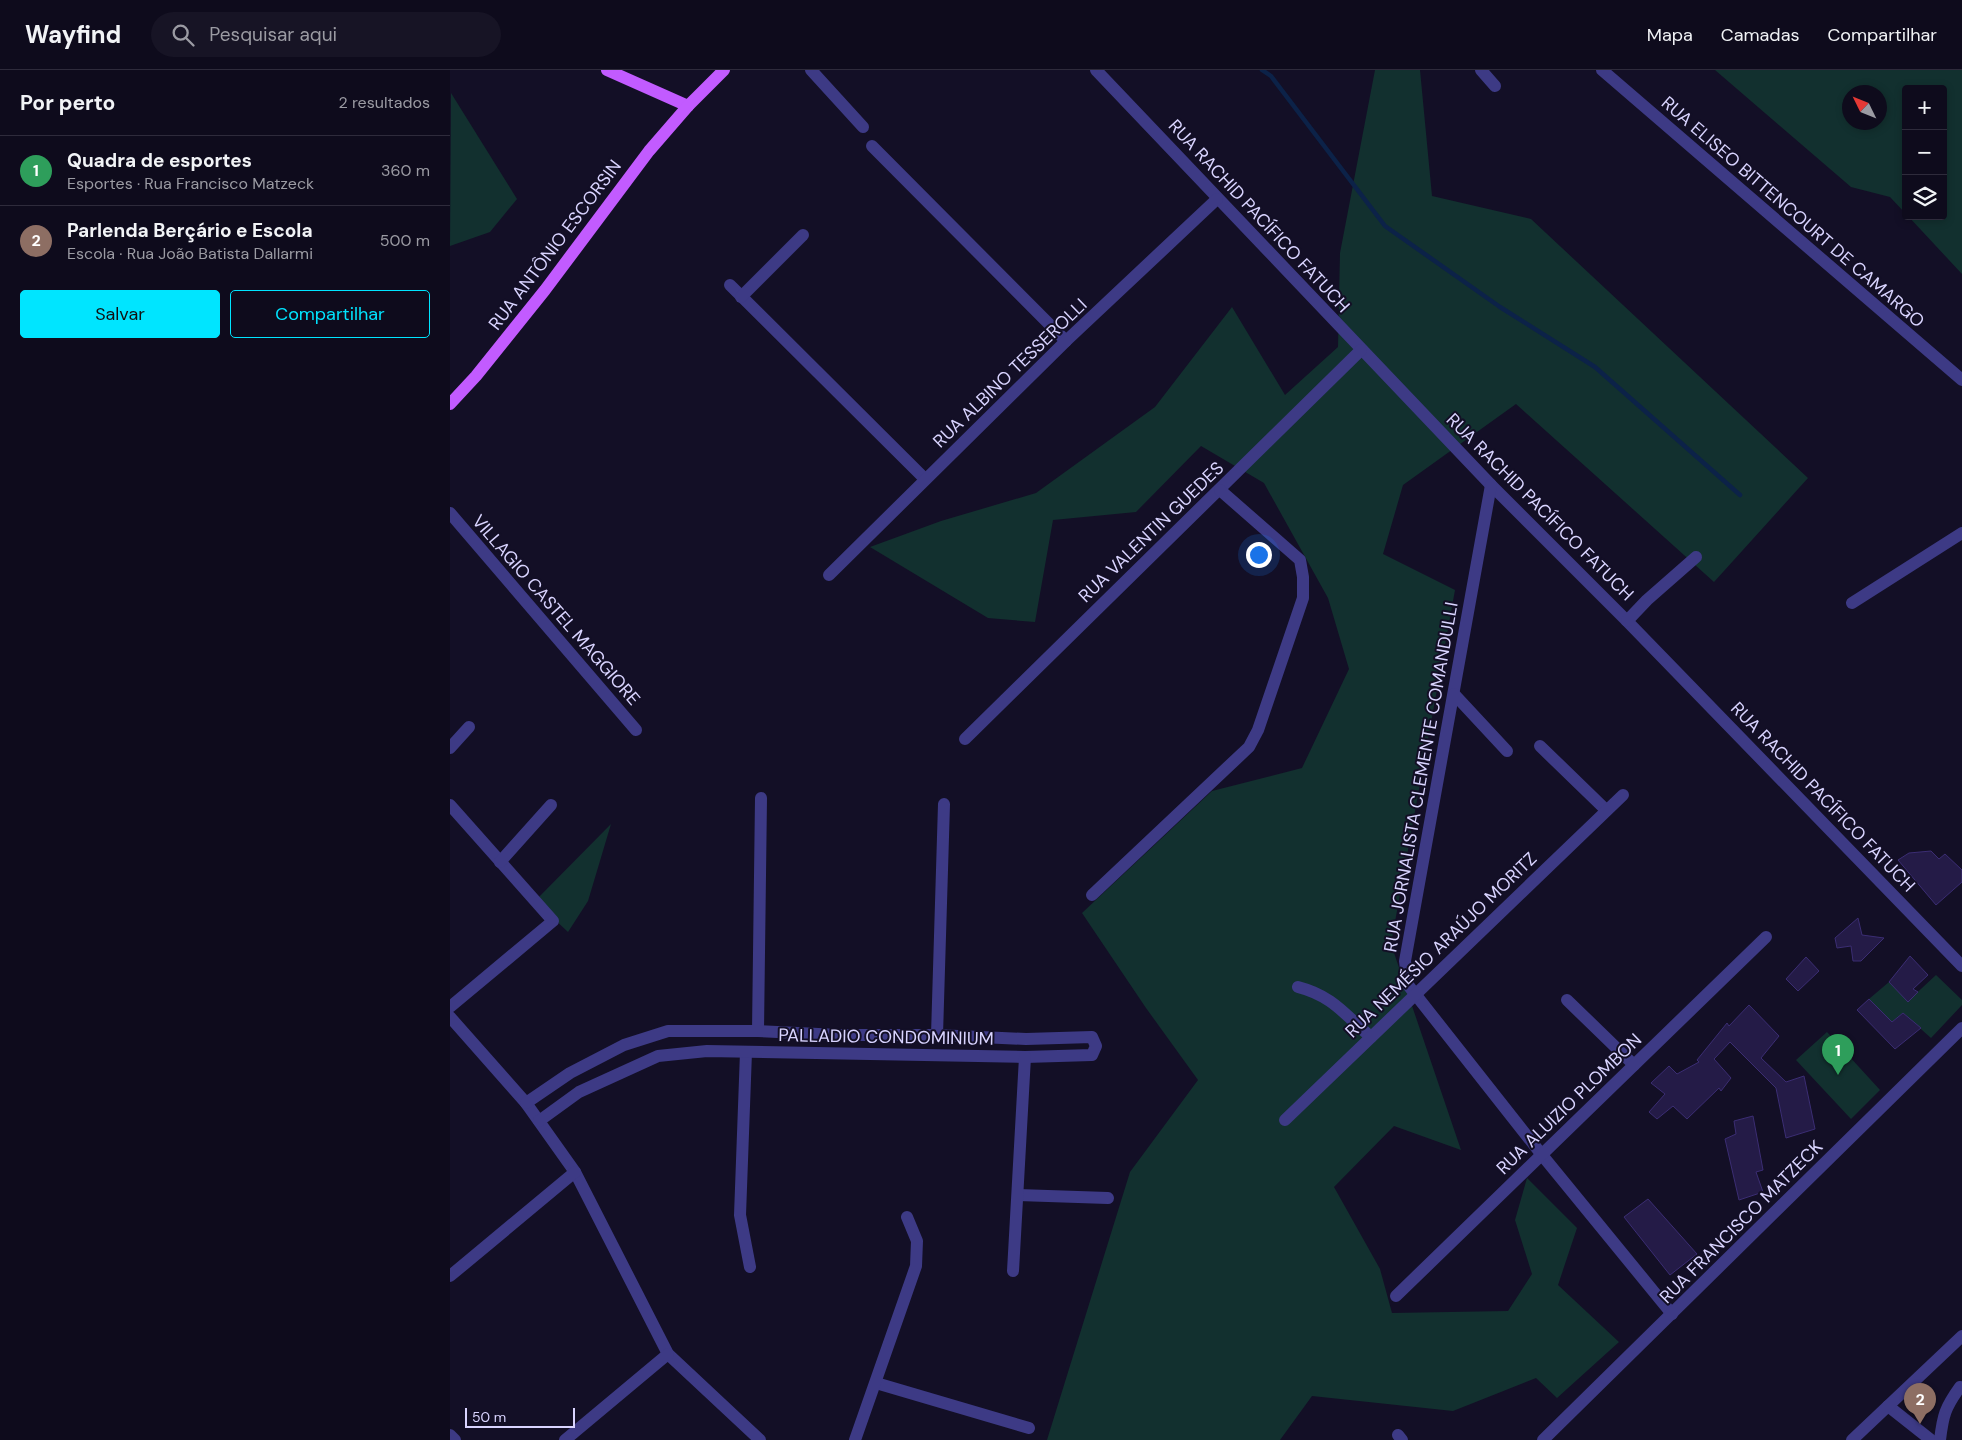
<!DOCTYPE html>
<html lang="pt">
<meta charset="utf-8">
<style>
body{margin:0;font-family:"DM Sans",sans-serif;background:#171425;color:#f1f3f6}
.controls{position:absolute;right:15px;top:15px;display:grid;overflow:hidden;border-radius:5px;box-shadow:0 2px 8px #0003}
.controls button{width:45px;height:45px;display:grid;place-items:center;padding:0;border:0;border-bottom:1px solid #2e2b3b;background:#0e0b1c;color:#f1f3f6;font:25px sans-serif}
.compass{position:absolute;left:1392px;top:15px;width:45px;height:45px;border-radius:50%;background:#0e0b1c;box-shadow:0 2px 8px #0003;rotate:313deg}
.scale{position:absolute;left:15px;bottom:12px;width:110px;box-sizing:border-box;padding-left:5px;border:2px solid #d9d4ff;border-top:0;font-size:14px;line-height:18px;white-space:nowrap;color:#d9d4ff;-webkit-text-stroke:4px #130f26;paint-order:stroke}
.you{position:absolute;left:808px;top:484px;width:18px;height:18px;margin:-12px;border:4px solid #fff;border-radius:50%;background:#1a73e8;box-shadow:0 0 0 8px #1a73e833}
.badge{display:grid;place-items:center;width:32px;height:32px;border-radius:50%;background:#00e5ff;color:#fff;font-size:16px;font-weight:700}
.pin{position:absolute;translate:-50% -41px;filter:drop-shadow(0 1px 2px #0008)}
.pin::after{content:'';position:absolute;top:26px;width:18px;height:15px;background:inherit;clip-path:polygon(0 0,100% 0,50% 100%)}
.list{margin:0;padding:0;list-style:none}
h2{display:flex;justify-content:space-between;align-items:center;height:65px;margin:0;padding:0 20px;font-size:21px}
h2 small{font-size:16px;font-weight:400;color:#9b9ba3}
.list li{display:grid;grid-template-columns:32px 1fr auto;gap:15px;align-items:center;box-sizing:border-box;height:70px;padding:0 20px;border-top:1px solid #2e2b3b}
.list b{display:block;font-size:19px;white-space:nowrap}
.list p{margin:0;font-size:16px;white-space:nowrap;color:#9b9ba3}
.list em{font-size:16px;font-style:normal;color:#9b9ba3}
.actions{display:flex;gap:10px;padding:15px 20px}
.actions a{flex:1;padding:11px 0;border:1px solid #00e5ff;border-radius:5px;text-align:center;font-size:18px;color:#00e5ff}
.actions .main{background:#00e5ff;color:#111}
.icon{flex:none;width:28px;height:28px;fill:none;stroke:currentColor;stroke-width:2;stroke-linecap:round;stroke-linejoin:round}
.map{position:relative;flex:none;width:1512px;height:1370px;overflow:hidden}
header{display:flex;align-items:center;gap:30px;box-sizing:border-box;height:70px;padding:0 25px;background:#0e0b1c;border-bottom:1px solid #2e2b3b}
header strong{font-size:24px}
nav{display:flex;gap:28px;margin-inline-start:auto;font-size:18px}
.search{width:350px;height:45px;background:#171425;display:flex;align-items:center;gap:12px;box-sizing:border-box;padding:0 18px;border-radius:28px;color:#9b9ba3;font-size:19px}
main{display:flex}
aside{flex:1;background:#0e0b1c}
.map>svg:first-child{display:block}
</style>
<header>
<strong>Wayfind</strong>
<div class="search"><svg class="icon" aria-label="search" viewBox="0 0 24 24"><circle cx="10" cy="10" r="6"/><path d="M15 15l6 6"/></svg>Pesquisar aqui</div>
<nav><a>Mapa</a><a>Camadas</a><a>Compartilhar</a></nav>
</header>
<main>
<aside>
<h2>Por perto<small>2 resultados</small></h2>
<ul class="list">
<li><span class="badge" style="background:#2e9e5b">1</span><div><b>Quadra de esportes</b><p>Esportes · Rua Francisco Matzeck</p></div><em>360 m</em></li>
<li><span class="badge" style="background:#8d6e63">2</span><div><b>Parlenda Berçário e Escola</b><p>Escola · Rua João Batista Dallarmi</p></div><em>500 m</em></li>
</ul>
<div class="actions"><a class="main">Salvar</a><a>Compartilhar</a></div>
</aside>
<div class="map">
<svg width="1512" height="1370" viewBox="0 0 1512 1370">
<rect width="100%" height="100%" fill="#130f26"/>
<!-- green -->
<g fill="#12302f" fill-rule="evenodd">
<path d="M 925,0 L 970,0 L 982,126 L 1081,149 L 1358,408 L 1264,512 L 1066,334 L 953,415 L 933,484 L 1005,520 L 941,874 L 1011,1080 L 944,1056 L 884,1117 L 930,1199 L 942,1243 L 1058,1241 L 1082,1204 L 1065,1150 L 1077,1108 L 1127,1158 L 1108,1215 L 1169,1272 L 1107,1328 L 1086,1308 L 1003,1341 L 862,1326 L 830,1370 L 597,1370 L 680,1102 L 748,1010 L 696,938 L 632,843 L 762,721 L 852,698 L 899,599 L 878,528 L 814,413 L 751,376 L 686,442 L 603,450 L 585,552 L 538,548 L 420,477 L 491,451 L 586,423 L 705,337 L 782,237 L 835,325 L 888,277 L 890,183 Z"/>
<path d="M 1265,0 L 1512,0 L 1512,204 L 1458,146 L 1493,146 L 1493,19 L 1456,19 L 1456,144 L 1440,127 L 1401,117 ZM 1400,22 L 1430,22 L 1430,52 L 1400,52 Z"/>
<path d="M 1,23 L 67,129 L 40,162 L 0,176 Z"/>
<path d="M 161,754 L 138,831 L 118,862 L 85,831 Z"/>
<path d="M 1486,905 L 1512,930 L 1512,935 L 1481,968 L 1453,943 L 1442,952 L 1419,929 L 1439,912 L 1458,931 Z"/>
<path d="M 1377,962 L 1430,1020 L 1401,1049 L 1346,990 Z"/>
</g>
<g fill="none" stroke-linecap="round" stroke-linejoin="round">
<!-- stream -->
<path stroke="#0c2248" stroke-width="4.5" d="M 812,0 L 821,6 L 935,156 L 1050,237 L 1145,297 L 1290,425"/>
</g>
<!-- building -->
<g fill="#241b47" stroke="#3b2d73">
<path d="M 1481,781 L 1489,789 L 1495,784 L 1512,800 L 1512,812 L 1486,835 L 1448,790 L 1459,783 Z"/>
<path d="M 1408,848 L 1412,865 L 1434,868 L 1411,891 L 1403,891 L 1401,876 L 1387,878 L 1385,868 Z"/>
<path d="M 1460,886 L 1478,905 L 1463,919 L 1468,922 L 1458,932 L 1439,912 Z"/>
<path d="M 1356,887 L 1369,901 L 1348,921 L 1336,909 Z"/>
<path d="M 1419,929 L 1442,952 L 1453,943 L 1471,958 L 1445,979 L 1407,940 Z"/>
<path d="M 1299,935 L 1329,966 L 1311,988 L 1336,1012 L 1354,1006 L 1365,1059 L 1336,1068 L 1326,1018 L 1280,972 L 1264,989 L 1281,1008 L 1271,1021 L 1269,1018 L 1237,1049 L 1223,1036 L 1207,1049 L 1199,1042 L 1215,1024 L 1201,1013 L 1219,996 L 1227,1004 L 1249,992 L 1247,990 L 1277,953 L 1279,956 Z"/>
<path d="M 1303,1046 L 1313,1100 L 1306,1102 L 1313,1122 L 1289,1130 L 1275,1069 L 1286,1064 L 1284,1051 Z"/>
<path d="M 1198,1129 L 1247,1184 L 1220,1205 L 1174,1147 Z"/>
</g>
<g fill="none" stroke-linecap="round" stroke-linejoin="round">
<!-- minor -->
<g stroke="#3d3a85" stroke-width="12">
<path d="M 361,0 L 413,57"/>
<path d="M 646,0 L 1041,415 L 1177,551 L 1512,896"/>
<path d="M 1031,0 L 1045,16"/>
<path d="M 1152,0 L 1512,310"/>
<path d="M 422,76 L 616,271"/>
<path d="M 280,215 L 475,409"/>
<path d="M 291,227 L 353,165"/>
<path d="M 1041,415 L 955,891 L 958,915 L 1092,1085 L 1222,1244"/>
<path d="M 0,443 L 186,660"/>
<path d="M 379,505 L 616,271 L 767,129"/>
<path d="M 1402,533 L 1512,463"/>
<path d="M 1177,551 L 1197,530 L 1246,487"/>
<path d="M 1004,624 L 1057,681"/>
<path d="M 515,669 L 911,280"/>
<path d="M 1090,676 L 1156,740"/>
<path d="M 0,678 L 19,657"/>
<path d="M 0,735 L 103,851 L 0,937"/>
<path d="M 50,792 L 101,735"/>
<path d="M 642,825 L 799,677 L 808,660 L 853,528 L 853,507 L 850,490 L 770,420"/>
<path d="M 848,917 C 883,926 895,945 921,967"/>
<path d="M 1117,930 L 1184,995"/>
<path d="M 0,947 L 76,1033 L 125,1102 L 218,1284 L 310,1370"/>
<path d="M 308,961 L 311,728"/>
<path d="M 487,965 L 494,734"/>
<path d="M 296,982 L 290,1145 L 300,1197"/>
<path d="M 76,1033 L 120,1003 L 174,975 L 218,961 L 308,961 L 389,965 L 487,965 L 576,969 L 642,967 L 646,976 L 642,985 L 575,987 L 257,981 L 208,986 L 129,1022 L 89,1051"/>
<path d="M 835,1050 L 1173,725"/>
<path d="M 568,1125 L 658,1128"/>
<path d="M 563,1201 L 575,987"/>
<path d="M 0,1206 L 125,1102"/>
<path d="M 946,1226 L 1316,867"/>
<path d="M 426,1313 L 579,1358"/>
<path d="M 1438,1336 L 1481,1370"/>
<path d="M 0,1365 L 5,1370"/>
<path d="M 948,1365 L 952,1370"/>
<path d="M 115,1370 L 218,1284"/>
<path d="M 405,1370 L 466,1196 L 467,1171 L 457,1147"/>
<path d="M 1093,1370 L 1512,958"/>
<path d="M 1402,1370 L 1512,1266"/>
<path d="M 1490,1370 C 1493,1345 1495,1338 1510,1317"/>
</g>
<!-- major -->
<g stroke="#c25bff" stroke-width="12">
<path d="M 157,0 L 238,36"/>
<path d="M 0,334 L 26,306 L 95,220 L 199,81 L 238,36 L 274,0"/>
</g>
</g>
<g text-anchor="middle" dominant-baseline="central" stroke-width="4" stroke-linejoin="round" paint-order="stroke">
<!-- street labels -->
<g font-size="18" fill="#d9d4ff" stroke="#130f26">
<text transform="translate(1343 142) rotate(41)">RUA ELISEO BITTENCOURT DE CAMARGO</text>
<text transform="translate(809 146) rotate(47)">RUA RACHID PACÍFICO FATUCH</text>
<text transform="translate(105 175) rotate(-53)">RUA ANTÔNIO ESCORSIN</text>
<text transform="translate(560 303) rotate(-44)">RUA ALBINO TESSEROLLI</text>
<text transform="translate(1090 437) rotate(45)">RUA RACHID PACÍFICO FATUCH</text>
<text transform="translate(701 462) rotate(-44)">RUA VALENTIN GUEDES</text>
<text transform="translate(106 540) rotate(49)">VILLAGIO CASTEL MAGGIORE</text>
<text transform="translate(971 707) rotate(-80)">RUA JORNALISTA CLEMENTE COMANDULLI</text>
<text transform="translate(1373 727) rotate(46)">RUA RACHID PACÍFICO FATUCH</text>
<text transform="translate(991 875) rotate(-44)">RUA NEMÉSIO ARAÚJO MORITZ</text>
<text transform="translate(436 967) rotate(1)">PALLADIO CONDOMINIUM</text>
<text transform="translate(1119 1034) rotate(-44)">RUA ALUIZIO PLOMBON</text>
<text transform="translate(1291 1152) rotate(-45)">RUA FRANCISCO MATZECK</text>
</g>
</g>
</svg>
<div class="controls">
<button>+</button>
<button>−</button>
<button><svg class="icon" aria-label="layers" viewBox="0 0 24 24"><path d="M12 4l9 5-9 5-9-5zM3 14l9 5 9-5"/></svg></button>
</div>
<svg class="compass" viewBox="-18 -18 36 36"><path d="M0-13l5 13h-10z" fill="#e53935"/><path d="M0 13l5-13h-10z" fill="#9b9ba3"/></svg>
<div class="scale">50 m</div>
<div class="you"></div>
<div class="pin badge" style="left:1388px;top:1005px;background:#2e9e5b">1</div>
<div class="pin badge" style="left:1470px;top:1354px;background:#8d6e63">2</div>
</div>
</main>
